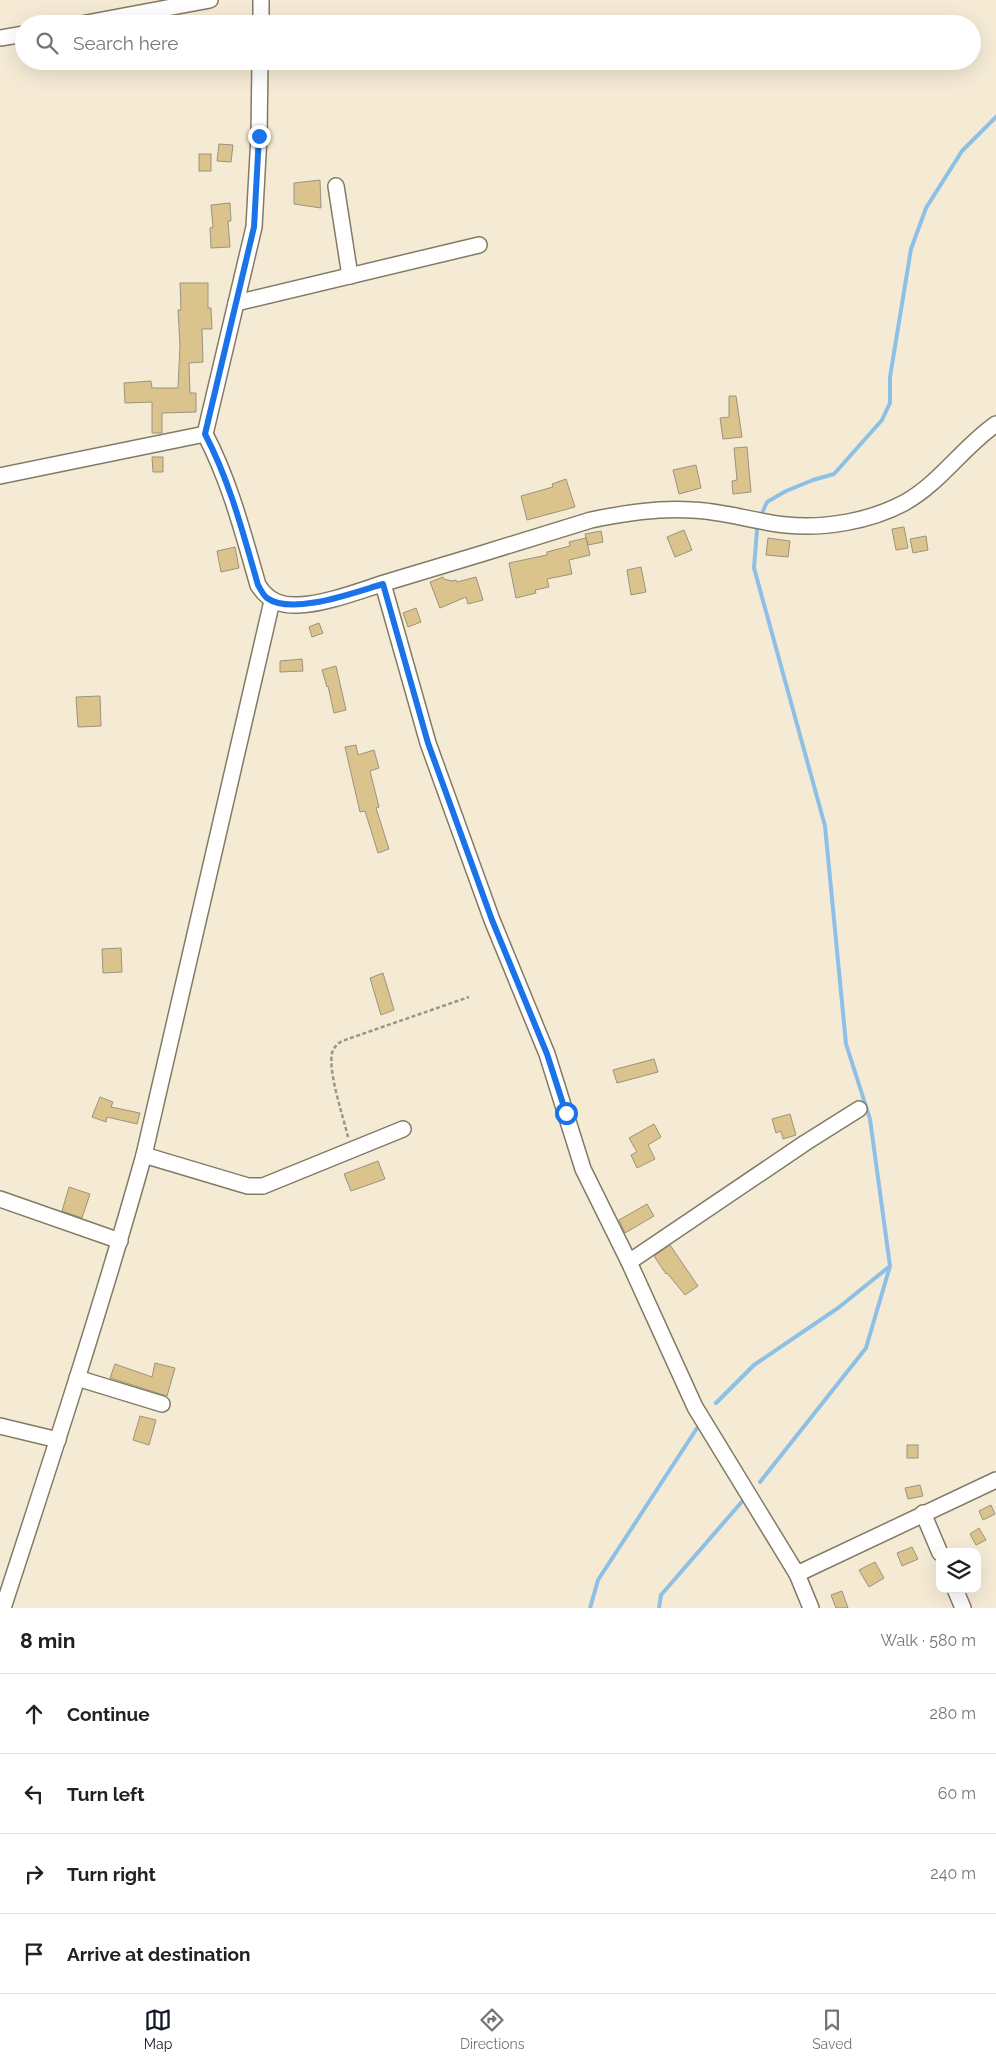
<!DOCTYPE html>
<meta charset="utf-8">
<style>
body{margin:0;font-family:Raleway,sans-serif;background:#f2f2f2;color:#202124}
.controls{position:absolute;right:15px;bottom:15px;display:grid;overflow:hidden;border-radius:10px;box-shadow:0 5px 20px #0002}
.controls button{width:45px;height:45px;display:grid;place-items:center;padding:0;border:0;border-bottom:1px solid #e0e0e0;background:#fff;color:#202124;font:25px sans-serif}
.stop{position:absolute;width:15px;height:15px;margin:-11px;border:4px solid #1a73e8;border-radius:50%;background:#fff}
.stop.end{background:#1a73e8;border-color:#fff;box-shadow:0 1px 5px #0008}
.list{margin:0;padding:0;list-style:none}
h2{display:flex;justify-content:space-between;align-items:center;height:65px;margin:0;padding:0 20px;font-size:21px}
h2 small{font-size:16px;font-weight:400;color:#757577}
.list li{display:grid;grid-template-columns:32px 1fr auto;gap:15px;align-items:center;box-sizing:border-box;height:80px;padding:0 20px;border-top:1px solid #e0e0e0}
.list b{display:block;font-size:19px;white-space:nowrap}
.list em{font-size:16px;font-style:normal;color:#757577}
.icon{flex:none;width:28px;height:28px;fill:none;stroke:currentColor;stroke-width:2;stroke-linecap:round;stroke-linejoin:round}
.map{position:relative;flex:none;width:996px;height:1608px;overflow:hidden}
.search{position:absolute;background:#fff;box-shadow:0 5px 20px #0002;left:15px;right:15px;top:15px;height:55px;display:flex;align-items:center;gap:12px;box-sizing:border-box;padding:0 18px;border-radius:28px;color:#757577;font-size:19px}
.sheet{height:385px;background:#fff}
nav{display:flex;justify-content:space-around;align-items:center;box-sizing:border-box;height:70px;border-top:1px solid #e0e0e0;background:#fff;font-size:14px;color:#757577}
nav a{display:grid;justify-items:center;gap:2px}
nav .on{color:#111827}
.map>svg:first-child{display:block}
</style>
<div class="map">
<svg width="996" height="1608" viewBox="0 0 996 1608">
<rect width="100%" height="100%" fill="#f5ebd5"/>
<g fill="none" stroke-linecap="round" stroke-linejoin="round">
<!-- stream -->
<g stroke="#8ec0e6" stroke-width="4">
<path d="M 763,511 L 767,502 L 786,491 L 813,480 L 834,474 L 882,420 L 890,403 L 890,377 L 911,249 L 926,208 L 962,151 L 996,117"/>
<path d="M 757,530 L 754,568 L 825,826 L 846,1044 L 870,1119 L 890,1266 L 866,1348 L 760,1482"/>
<path d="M 716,1403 L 754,1365 L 838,1308 L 890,1266"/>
<path d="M 590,1608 L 598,1580 L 701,1422"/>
<path d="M 659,1608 L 661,1595 L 746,1497"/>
</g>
</g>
<!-- building -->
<g fill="#dbc38d" stroke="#9c937e">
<path d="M 219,144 L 233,145 L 231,162 L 217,161 Z"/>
<rect x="199" y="154" width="12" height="17"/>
<path d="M 320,180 L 321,208 L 294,204 L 294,183 Z"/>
<path d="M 230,203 L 231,221 L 228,221 L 230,247 L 211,248 L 210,228 L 213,227 L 211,205 Z"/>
<path d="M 180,283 L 208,283 L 208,308 L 211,308 L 212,329 L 202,329 L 203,362 L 189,363 L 190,393 L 196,393 L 196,412 L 162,413 L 162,433 L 152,433 L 152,402 L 125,403 L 124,383 L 151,381 L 152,388 L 178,388 L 180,345 L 178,310 L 181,310 Z"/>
<path d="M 729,396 L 736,396 L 742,437 L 723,439 L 720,418 L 729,417 Z"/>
<path d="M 747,447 L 751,492 L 733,494 L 732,481 L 737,480 L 734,448 Z"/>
<path d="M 152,457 L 163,457 L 163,472 L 153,472 Z"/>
<path d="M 696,465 L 701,488 L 679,494 L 673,470 Z"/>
<path d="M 566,479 L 575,507 L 527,520 L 521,496 L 553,487 L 552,484 Z"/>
<path d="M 904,527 L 908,548 L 896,550 L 892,529 Z"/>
<path d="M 684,530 L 692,550 L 675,557 L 667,537 Z"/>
<path d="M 601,531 L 603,542 L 588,545 L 585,534 Z"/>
<path d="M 926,536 L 928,550 L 913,553 L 910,539 Z"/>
<path d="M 586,538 L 590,555 L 569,560 L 572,574 L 547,579 L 549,587 L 535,590 L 536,593 L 516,598 L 509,563 L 547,555 L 547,552 L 570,546 L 569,542 Z"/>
<path d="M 768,538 L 790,541 L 788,557 L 766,555 Z"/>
<path d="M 235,547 L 239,568 L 221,572 L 217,551 Z"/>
<path d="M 641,567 L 646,592 L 631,595 L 627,570 Z"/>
<path d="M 443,577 L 444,579 L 452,581 L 456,580 L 457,582 L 476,577 L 483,600 L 468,604 L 466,597 L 440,608 L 430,582 Z"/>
<path d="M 416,608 L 421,622 L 408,627 L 403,613 Z"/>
<path d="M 319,623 L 323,633 L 312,637 L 309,627 Z"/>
<path d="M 302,659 L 303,671 L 280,672 L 280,661 Z"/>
<path d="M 336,666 L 346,710 L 334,713 L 328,686 L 327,687 L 322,670 Z"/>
<path d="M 100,696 L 101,726 L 78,727 L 76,697 Z"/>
<path d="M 356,745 L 358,755 L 374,750 L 379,768 L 370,771 L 379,807 L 376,808 L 389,849 L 378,853 L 365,811 L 360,812 L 345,747 Z"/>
<path d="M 121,948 L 122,972 L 103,973 L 102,949 Z"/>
<path d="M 383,973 L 394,1010 L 381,1015 L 370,978 Z"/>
<path d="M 654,1059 L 658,1072 L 617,1083 L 613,1070 Z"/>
<path d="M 100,1097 L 113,1102 L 111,1107 L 140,1113 L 137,1124 L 107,1117 L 106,1122 L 92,1117 Z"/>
<path d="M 790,1114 L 796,1135 L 783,1139 L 781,1131 L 776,1133 L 772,1119 Z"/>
<path d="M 654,1124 L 661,1137 L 648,1145 L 655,1159 L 637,1168 L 631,1155 L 637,1152 L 629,1138 Z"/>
<path d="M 378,1161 L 385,1179 L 351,1191 L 344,1174 Z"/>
<path d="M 69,1187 L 90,1194 L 82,1218 L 62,1211 Z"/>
<path d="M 647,1204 L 654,1216 L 625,1233 L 619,1220 Z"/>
<path d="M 670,1245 L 698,1286 L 685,1295 L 667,1273 L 666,1274 L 654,1256 Z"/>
<path d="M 155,1363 L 175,1368 L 167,1396 L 110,1378 L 115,1364 L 152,1377 Z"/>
<path d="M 140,1416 L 156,1420 L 149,1445 L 133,1440 Z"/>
<rect x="907" y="1445" width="11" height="13"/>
<path d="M 920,1485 L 923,1496 L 908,1499 L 905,1488 Z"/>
<path d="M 991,1505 L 995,1514 L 983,1520 L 979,1511 Z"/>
<path d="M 979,1528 L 986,1540 L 976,1545 L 970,1534 Z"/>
<path d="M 912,1547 L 918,1559 L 902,1566 L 897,1553 Z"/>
<path d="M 875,1562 L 884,1578 L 869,1587 L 859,1570 Z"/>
<path d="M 842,1591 L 848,1608 L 836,1608 L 831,1595 Z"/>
</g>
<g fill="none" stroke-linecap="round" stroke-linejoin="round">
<!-- minor casing -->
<g stroke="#837a66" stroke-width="18">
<g id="minor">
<path d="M 81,24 L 210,0"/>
<path d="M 261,24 L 261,0"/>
<path d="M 0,38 L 24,34"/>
<path d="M 336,186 L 350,276"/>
<path d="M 236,303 L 479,245"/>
<path d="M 205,434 L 254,227 L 259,136 L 260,61"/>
<path d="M 0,476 L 205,434 C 230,482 243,533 258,585 C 268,601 281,606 299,605 C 327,604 364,589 391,581 C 458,561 524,541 591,520 C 625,513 657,508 692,510 C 724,511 755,522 786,525 C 825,529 870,521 904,503 C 940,483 963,447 996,424"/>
<path d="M 383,584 L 428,743 L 492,920 L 547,1054 L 583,1169 L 629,1262 L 695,1407 L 797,1574"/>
<path d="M 144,1155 L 248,1186 L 263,1186 L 403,1129"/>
<path d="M 0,1199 L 120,1241"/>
<path d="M 629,1262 L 805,1143 L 859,1109"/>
<path d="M 77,1378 L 162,1404"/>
<path d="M 0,1426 L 58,1440"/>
<path d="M 923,1513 L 940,1553"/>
<path d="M 955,1589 L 963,1608"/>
<path d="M 3,1608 C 52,1458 101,1308 144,1155 L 272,601"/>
<path d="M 811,1608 L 797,1574 L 996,1480"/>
</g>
</g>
<!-- path -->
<path stroke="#9c9585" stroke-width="2.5" stroke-dasharray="4 2.5" stroke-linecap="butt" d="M 348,1137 C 343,1116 328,1072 332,1053 C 334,1047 337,1044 342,1041 L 469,997"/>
<!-- minor -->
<use href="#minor" stroke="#fff" stroke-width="15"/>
</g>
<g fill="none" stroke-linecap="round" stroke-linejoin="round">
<!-- route -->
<path stroke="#1a73e8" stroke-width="6" d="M 259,136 L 254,227 L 205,434 C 230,482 243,533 258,585 C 261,590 263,595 267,598 C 292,616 355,592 383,584 L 428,743 L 492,920 L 547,1054 L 566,1113"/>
</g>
</svg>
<div class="controls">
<button><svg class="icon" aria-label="layers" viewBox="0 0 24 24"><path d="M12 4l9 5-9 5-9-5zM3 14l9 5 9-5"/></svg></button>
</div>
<div class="stop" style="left:566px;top:1113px"></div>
<div class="stop end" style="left:259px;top:136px"></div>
<div class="search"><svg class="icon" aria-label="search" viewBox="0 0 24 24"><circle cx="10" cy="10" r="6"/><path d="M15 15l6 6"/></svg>Search here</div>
</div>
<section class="sheet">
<h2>8 min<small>Walk · 580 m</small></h2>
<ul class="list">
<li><svg class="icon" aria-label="ahead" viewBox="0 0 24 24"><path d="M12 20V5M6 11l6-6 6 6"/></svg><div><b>Continue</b></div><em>280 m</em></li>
<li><svg class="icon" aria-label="left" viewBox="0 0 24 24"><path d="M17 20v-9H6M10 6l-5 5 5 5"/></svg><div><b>Turn left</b></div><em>60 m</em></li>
<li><svg class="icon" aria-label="right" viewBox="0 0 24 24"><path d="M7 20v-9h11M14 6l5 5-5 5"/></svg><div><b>Turn right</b></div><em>240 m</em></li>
<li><svg class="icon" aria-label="arrive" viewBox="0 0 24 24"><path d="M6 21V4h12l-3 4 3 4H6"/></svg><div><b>Arrive at destination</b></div></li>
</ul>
</section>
<nav>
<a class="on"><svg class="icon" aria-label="map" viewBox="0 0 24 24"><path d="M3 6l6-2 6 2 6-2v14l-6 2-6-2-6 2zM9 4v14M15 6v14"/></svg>Map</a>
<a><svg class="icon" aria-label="directions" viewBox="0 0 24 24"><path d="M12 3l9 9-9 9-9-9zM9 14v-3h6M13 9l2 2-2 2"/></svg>Directions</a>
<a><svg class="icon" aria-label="saved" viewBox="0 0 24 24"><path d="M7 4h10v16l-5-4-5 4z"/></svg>Saved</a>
</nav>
